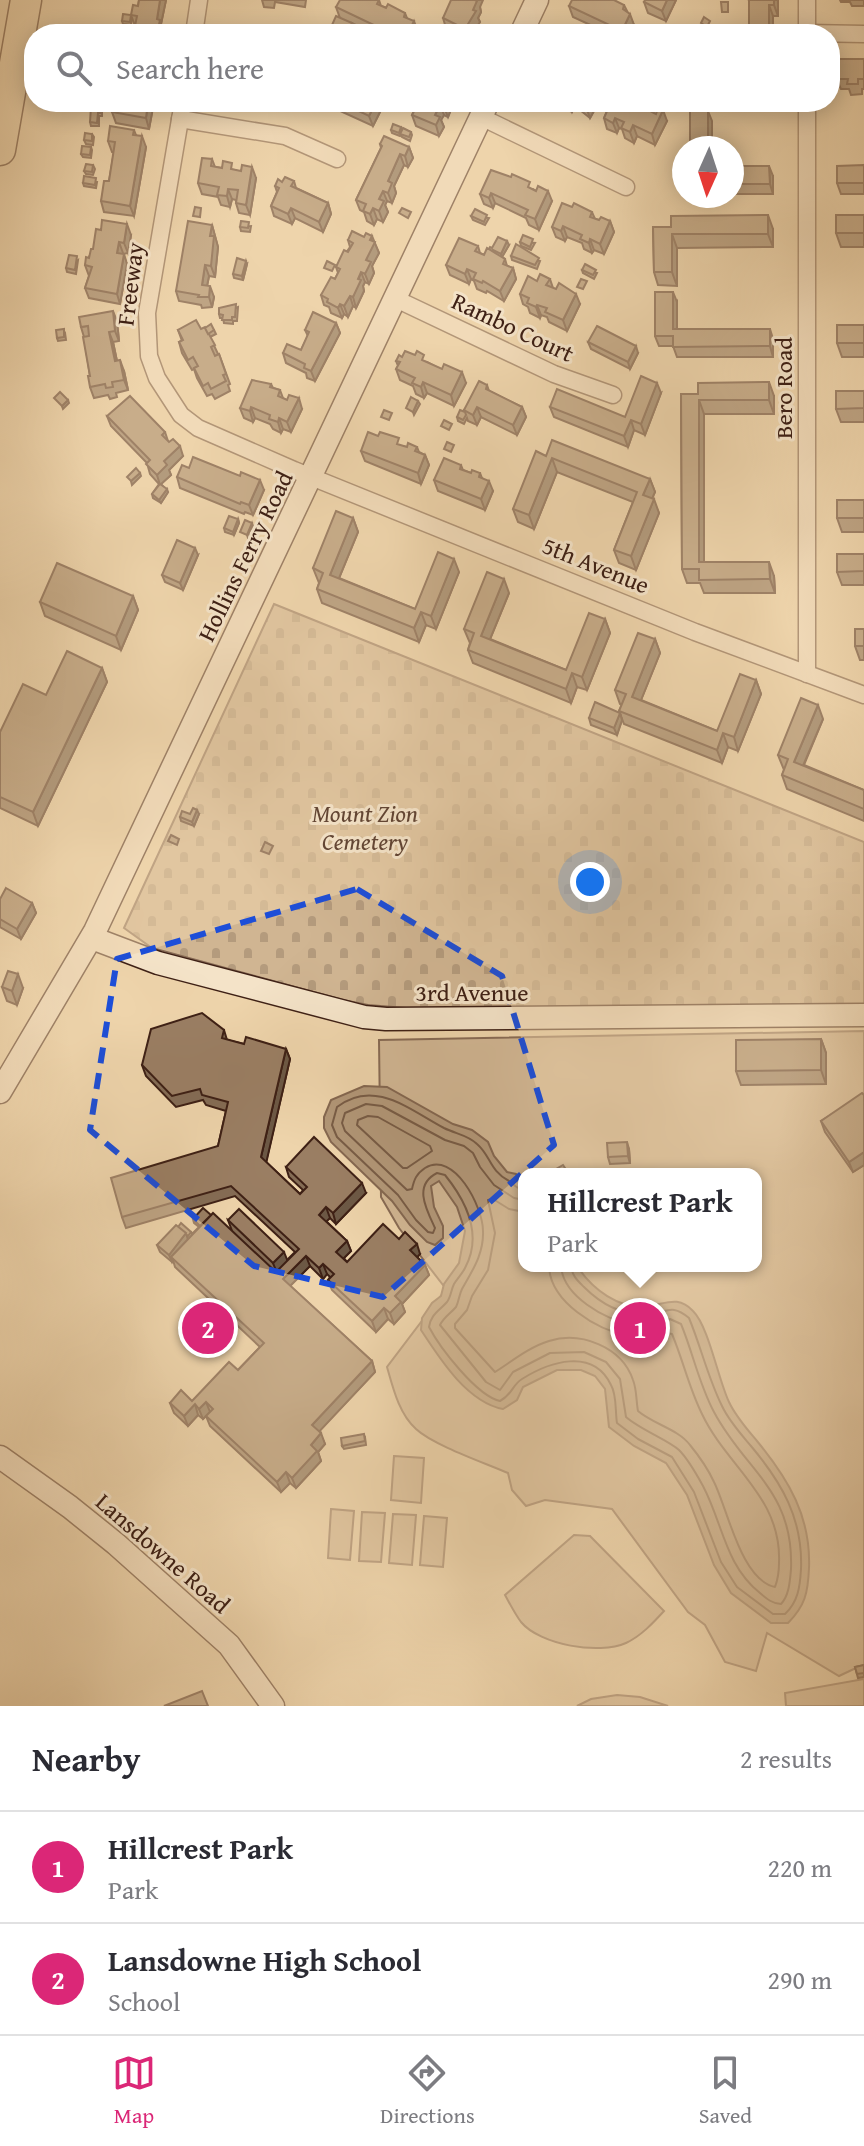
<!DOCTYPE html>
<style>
body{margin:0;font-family:"Gentium Book Plus",serif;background:#f7f7f7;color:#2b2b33}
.compass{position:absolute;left:672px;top:136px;width:72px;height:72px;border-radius:50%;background:#fff;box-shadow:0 4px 20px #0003;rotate:183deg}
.you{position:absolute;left:590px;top:882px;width:28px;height:28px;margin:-20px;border:6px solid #fff;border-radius:50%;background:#1a73e8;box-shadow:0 0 0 12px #1a73e833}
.badge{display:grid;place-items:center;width:52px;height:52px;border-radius:50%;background:#db2777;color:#fff;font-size:26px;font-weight:700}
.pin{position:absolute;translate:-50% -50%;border:4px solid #fff;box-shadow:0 2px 8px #0006}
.popup{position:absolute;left:518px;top:1168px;width:244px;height:104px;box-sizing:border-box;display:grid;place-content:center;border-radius:16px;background:#fff;filter:drop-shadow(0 2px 6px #0005);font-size:26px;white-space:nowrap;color:#7c7c81}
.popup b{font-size:30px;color:#2b2b33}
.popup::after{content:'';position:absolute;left:50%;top:100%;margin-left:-16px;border:16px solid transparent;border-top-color:#fff}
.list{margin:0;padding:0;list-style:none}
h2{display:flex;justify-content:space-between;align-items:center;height:104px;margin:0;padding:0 32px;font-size:34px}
h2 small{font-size:26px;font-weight:400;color:#7c7c81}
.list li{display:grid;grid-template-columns:52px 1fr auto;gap:24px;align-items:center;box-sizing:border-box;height:112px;padding:0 32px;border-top:2px solid #e1e1e2}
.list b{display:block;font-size:30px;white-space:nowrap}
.list p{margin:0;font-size:26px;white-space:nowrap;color:#7c7c81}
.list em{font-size:26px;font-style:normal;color:#7c7c81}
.icon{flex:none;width:44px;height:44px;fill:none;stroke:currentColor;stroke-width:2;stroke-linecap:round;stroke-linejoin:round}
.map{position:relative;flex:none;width:864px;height:1706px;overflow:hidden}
.search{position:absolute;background:#fff;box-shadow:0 4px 20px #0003;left:24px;right:24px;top:24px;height:88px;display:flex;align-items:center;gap:20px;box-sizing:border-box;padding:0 28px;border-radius:32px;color:#7c7c81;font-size:30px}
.sheet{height:328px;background:#fff}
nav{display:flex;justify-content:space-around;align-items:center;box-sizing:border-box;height:112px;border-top:2px solid #e1e1e2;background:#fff;font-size:22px;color:#7c7c81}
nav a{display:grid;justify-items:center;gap:4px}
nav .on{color:#db2777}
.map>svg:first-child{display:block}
</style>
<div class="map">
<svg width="864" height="1706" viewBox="0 0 864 1706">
<defs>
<pattern id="cemetery-stones" width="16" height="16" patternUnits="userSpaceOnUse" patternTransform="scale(2)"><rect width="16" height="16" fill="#d0b592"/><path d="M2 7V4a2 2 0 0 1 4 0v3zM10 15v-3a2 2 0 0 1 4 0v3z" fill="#b49b7d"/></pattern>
</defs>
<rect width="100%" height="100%" fill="#eed4ab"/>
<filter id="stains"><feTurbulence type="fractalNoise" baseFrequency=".0025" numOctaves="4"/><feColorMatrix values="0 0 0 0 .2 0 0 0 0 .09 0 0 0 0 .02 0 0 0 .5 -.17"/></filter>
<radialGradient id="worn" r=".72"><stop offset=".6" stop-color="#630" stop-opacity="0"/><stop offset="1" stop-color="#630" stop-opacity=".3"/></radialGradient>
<!-- cemetery -->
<path fill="url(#cemetery-stones)" stroke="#876a54" stroke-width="2" d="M 274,604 L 864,842 L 864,1005 L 406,1008 L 368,1005 L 343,1000 L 152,948 L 124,928 Z"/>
<!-- park -->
<g fill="#d0b592" stroke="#876a54" stroke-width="2" fill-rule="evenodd">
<path d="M 864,1031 L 864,1667 L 858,1667 L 839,1676 L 767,1633 L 756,1671 L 725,1662 L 705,1625 L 688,1612 L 612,1509 L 545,1500 L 526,1506 L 512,1490 L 508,1473 C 485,1463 433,1445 416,1429 C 399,1414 393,1388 387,1367 L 446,1289 L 399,1228 L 381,1197 L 379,1040 ZM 524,1174 L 756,1174 L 756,1266 L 524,1266 Z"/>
<path d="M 394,1456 L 424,1458 L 421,1503 L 391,1500 Z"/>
<path d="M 331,1509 L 354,1511 L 350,1560 L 328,1558 Z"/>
<path d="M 362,1512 L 385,1513 L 381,1562 L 359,1561 Z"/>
<path d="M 393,1514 L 416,1515 L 412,1565 L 389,1563 Z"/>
<path d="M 424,1516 L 447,1518 L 443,1567 L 420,1565 Z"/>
<path d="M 574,1535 L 590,1536 L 664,1611 C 653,1623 641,1636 626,1643 C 599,1655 540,1645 521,1622 C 515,1614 510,1604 505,1595 Z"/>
<path d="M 864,1679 L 864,1706 L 786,1706 L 785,1693 Z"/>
<path d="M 617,1695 L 640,1697 L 668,1706 L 577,1706 L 591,1699 Z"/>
</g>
<!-- water -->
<path fill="#b29778" stroke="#846750" stroke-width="2" d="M 364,1086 L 387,1087 L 453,1124 L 472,1130 L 488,1142 L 494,1156 L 507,1172 L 516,1174 L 524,1186 L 524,1266 L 577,1266 C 592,1289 619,1310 648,1306 C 666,1304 678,1295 693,1311 C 709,1327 718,1379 729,1402 C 736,1417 747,1429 757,1441 C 789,1480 811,1517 809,1568 C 808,1593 805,1606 788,1623 L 771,1623 L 731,1593 L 714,1565 L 687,1495 L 666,1463 L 634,1446 L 609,1427 L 605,1389 L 595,1376 L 581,1370 L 557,1370 L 523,1387 L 517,1400 L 503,1409 C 467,1402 440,1359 421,1330 L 422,1318 L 432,1303 L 441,1296 L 444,1284 L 459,1263 L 465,1231 L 457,1207 L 439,1181 L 431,1186 L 434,1207 L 443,1226 L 443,1238 L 435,1245 L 427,1242 L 410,1225 L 392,1201 L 331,1142 L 324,1128 L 324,1117 L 331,1100 Z"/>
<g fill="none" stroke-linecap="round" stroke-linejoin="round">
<!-- shore -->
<g stroke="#785c46" stroke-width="2">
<path d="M 368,1116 L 378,1117 L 430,1146 L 432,1151 L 407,1168 L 403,1168 L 357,1125 L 358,1120 Z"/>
<path d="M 524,1189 C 516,1189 515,1185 509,1181 C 489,1170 491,1156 477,1144 C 468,1135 456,1134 444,1128 C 410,1110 374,1078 337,1107 L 332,1125 L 337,1137 L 398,1195 L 416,1220 L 428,1232 L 433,1233 L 435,1228 C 426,1209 413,1185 437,1173 L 445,1175 C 466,1201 483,1235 465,1268 C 462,1274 457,1279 454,1284 C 451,1290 451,1297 447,1302 C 439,1311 431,1314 429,1327 C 440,1348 477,1396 500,1401 C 513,1394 512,1385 522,1379 C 549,1362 593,1347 611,1385 C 617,1395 615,1411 617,1423 L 638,1439 L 672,1457 L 694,1492 L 721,1562 L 737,1587 L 773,1614 L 785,1614 C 798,1602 800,1587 801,1569 C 803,1519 782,1483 751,1446 C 740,1433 729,1421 722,1406 C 708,1378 701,1347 689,1318 C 671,1303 667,1313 648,1314 C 623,1316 601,1304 584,1287 C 578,1281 572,1276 571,1266"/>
<path d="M 524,1200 L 514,1198 L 494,1185 L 480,1167 L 473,1153 L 464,1146 L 445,1140 L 382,1106 L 366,1104 L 345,1113 L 342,1123 L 345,1131 L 407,1190 L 412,1189 C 414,1180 416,1174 425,1168 C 454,1150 483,1207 483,1231 C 484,1254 472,1271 462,1289 C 459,1295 459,1301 456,1307 C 450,1314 444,1317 440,1325 L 486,1382 L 500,1390 L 513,1372 L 550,1353 L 584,1352 L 606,1362 L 620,1379 L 626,1417 C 641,1430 668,1440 679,1450 C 688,1459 697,1475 703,1486 C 723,1524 725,1565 760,1593 C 767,1599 773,1604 781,1604 C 789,1596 790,1581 791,1569 C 794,1490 745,1471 714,1412 C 699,1384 693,1353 681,1324 L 670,1319 C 657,1322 645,1326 632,1324 C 605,1320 563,1296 561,1266"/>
<path d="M 524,1212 L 509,1209 L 493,1199 L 488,1200 L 495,1233 L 488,1270 L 472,1296 L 467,1310 L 455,1324 L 455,1328 L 495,1372 C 511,1362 529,1347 549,1341 C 581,1331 622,1347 633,1380 C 637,1390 636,1401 638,1411 C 653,1424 678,1429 690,1445 C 699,1456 708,1469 714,1482 C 728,1510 741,1580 775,1587 C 778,1579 779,1572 779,1563 C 782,1497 727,1467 702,1414 C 689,1388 683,1360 672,1334 C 659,1331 643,1338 629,1336 C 597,1330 550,1302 549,1266"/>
</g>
<!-- street casing -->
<g stroke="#6a4d3a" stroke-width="19">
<g id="street">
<path d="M 807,0 L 807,34"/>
<path d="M 807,33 L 864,34"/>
<path d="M 194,34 L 199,0"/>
<path d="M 183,102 L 147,313 L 149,356 L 157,378 L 181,415 L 198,428 L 294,470 L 695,632 L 864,695"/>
<path d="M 481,117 L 626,187"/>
<path d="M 180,119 L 285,136 L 337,159"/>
<path d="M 396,299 L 554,374 L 613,395"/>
<path d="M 807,674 L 807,102"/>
</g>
</g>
<!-- secondary casing -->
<g stroke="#3e2015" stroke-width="25">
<g id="secondary">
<path d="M 521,34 L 537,0"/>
<path d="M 92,938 L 158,963 L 364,1017 L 386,1019 L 864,1015"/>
<path d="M 0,1092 L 95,931 L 488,102"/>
<path d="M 0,1457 L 70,1507 L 116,1544 L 229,1645 L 273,1706"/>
</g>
</g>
<!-- highway casing -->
<g stroke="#3e2015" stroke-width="33">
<path id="highway" d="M 0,150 L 26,0"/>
</g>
<!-- street -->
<use href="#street" stroke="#f4e3c8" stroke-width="16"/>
<!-- secondary -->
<use href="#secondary" stroke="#f4e3c8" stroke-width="22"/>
<!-- highway -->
<use href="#highway" stroke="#eed4ab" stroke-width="30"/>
</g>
<!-- wall -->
<g fill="#846c55" stroke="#3e2015" stroke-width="2">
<path d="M 139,0 L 166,0 L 161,24 L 163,30 L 163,34 L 138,34 L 131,15 L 138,6 Z"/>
<path d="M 262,0 L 306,0 L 305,7 L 275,2 L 274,8 L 264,7 Z"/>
<path d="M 379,0 L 381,6 L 405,13 L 407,18 L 418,32 L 417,34 L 375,34 L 352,23 L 353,27 L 340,18 L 336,7 Z"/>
<path d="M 676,0 L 666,21 L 648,13 L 644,2 Z"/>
<path d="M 749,0 L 778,0 L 778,16 L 773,16 Z"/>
<path d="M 840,0 L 864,0 L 864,6 L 852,6 L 850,2 L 841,2 Z"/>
<path d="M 624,5 L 634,25 L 629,34 L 610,34 L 573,17 L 569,6 Z"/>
<path d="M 480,7 L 481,12 L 478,18 L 480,22 L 472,34 L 458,34 L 446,28 L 443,18 Z"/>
<path d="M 132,19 L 131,25 L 123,24 L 122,21 Z"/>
<path d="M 864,59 L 864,89 L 862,89 L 862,94 L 851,95 L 849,89 L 841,89 L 837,79 Z"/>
<path d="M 154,102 L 149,129 L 116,123 L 112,112 L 122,103 Z"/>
<path d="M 326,102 L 383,102 L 384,104 L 373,126 L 327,105 Z"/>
<path d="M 416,102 L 454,102 L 448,117 L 444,115 L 441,120 L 444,127 L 439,136 L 416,126 L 412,115 L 418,103 Z"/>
<path d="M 556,102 L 599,102 L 590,118 L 575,106 L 572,112 L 563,108 L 562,105 Z"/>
<path d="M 611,102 L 634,102 L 667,121 L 655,145 L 637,136 L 634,143 L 625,138 L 622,129 L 619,128 L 617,133 L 607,129 L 604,118 Z"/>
<rect x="711" y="102" width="62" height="1"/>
<path d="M 102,109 L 102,116 L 99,116 L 99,126 L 91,126 L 90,122 Z"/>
<path d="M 401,127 L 402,129 L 411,132 L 412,135 L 410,141 L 402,137 L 401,135 L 400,136 L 392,133 L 391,130 Z"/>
<path d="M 134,130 L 136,135 L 146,147 L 134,216 L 104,212 L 101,201 L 109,181 L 114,152 L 112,152 L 108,141 Z"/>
<path d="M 92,134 L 94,137 L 93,145 L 86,144 L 84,140 Z"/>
<path d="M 380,144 L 409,147 L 413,158 L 408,167 L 404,165 L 394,186 L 396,193 L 392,203 L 387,201 L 385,205 L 388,212 L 383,222 L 377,219 L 374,225 L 367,221 L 364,212 L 360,210 L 356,200 L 381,148 Z"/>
<path d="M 91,147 L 92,150 L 91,158 L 83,157 L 81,154 Z"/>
<path d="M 212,159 L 215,167 L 235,170 L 256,178 L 250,215 L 239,213 L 236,203 L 236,200 L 232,199 L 230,207 L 221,205 L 218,197 L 202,194 L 198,183 Z"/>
<path d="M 93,165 L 95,169 L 93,175 L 86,174 L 84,171 Z"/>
<path d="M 864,165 L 864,194 L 841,194 L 837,183 Z"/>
<path d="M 732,166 L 773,176 L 773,194 L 732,194 Z"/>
<path d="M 294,181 L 296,188 L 328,203 L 331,214 L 323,232 L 295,218 L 292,224 L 274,216 L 271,206 L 277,192 L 275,186 L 282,182 Z"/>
<path d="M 97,182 L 96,188 L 84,186 L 83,183 Z"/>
<path d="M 533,189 L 552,201 L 539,230 L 529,225 L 526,218 L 495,203 L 493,208 L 484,204 L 480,194 Z"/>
<path d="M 572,207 L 592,212 L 595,219 L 599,220 L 610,221 L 614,232 L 604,254 L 594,250 L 592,253 L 584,249 L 582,243 L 567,237 L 565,241 L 556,237 L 552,227 Z"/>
<path d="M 864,215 L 864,247 L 841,247 L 836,233 Z"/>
<path d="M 471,216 L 489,218 L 485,225 L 473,220 Z"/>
<path d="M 212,225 L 218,247 L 215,277 L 209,276 L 207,286 L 214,297 L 212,307 L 202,308 L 201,305 L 179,301 L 176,291 Z"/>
<path d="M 251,226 L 250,232 L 241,231 L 240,227 Z"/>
<path d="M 653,227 L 773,229 L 773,247 L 677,248 L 677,286 L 658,285 L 654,272 Z"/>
<path d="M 131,235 L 128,253 L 123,254 L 127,264 L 120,304 L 89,298 L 85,288 L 89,276 L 85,265 L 93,249 Z"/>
<path d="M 348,240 L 374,242 L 379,253 L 372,266 L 374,273 L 369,284 L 365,282 L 363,286 L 364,291 L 356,308 L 353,306 L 348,317 L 344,314 L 342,318 L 331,313 L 329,307 L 324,305 L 321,295 L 335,279 L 338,273 L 336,267 L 350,247 Z"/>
<path d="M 520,242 L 535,243 L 531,250 L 521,246 Z"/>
<path d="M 509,245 L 502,257 L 505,259 L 507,266 L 513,268 L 516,279 L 504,301 L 487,291 L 486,293 L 477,289 L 474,281 L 471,279 L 469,284 L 450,275 L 446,265 L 478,246 L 480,253 L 484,255 L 489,249 Z"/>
<path d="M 511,256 L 540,261 L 537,269 L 512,260 Z"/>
<path d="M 78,260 L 76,274 L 67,272 L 66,268 Z"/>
<path d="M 247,264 L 243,280 L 234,278 L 233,274 Z"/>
<path d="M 582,270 L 597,273 L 594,279 L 583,273 Z"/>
<path d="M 550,279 L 553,288 L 580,304 L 567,331 L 549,322 L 547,317 L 541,315 L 540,318 L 530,313 L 528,307 L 523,304 L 520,294 L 537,281 Z"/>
<path d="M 677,302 L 677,329 L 773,339 L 773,357 L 677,357 L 673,346 L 659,346 L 655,336 Z"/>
<path d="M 238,307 L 237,321 L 233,321 L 233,324 L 224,323 L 223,318 L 220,318 L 219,314 Z"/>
<path d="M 117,321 L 119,341 L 113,342 L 117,361 L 124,371 L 128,390 L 116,393 L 117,397 L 110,399 L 108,395 L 94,398 L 90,387 L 90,376 L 84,337 L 81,327 Z"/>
<path d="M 336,323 L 340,333 L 315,381 L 307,378 L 306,373 L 286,363 L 283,353 L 301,350 L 308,336 L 305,330 Z"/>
<path d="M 864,325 L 864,357 L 842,357 L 837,343 Z"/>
<path d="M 201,329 L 214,330 L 216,334 L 210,337 L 218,354 L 219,354 L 230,384 L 228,385 L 230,391 L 215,399 L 212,394 L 207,396 L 197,378 L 194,369 L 192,370 L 182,353 L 179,342 L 182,341 L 178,330 Z"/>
<path d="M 65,333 L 66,340 L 58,341 L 57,338 Z"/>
<path d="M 588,342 L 638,353 L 630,369 L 591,349 Z"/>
<path d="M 402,357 L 427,362 L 466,383 L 454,406 L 427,393 L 424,398 L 416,394 L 413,386 L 400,380 L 396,369 L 398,366 L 396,361 Z"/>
<path d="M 271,384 L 273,388 L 280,390 L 283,398 L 302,409 L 291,432 L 283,429 L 281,433 L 273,429 L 270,424 L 255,418 L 253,422 L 244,418 L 240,408 Z"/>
<path d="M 487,385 L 489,391 L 522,407 L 526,417 L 517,435 L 481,417 L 477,425 L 468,421 L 467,418 L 464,424 L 458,421 L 457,417 L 465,412 L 464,410 Z"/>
<path d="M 864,391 L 864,422 L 841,422 L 836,409 Z"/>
<path d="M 661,393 L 645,435 L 634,430 L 628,447 L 554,417 L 550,407 L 625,417 Z"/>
<path d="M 681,394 L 774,396 L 774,414 L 704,414 L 704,562 L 774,576 L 775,593 L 704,593 L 700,583 L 687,583 L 682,569 Z"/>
<path d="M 107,416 L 165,432 L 168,441 L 183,456 L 169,470 L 171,475 L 161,484 L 168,492 L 161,503 L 153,498 L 152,494 L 159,484 L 150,474 L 147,463 L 111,426 Z"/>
<path d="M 402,446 L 407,447 L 417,447 L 419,452 L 425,455 L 429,465 L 421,484 L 365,461 L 361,451 Z"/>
<path d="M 546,456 L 650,479 L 655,492 L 652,498 L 659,513 L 636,570 L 619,563 L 614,550 L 633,502 L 557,472 L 534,529 L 518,522 L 513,509 Z"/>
<path d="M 461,465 L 463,470 L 471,473 L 480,473 L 482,478 L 493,491 L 485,510 L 438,491 L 434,480 Z"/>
<path d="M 189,468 L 264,490 L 253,515 L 245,512 L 244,514 L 180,488 L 177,477 Z"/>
<path d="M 864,500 L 864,532 L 842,532 L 837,518 Z"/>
<path d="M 353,518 L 358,532 L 339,578 L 415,609 L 459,572 L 436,629 L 426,625 L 419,642 L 322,603 L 317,589 L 319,583 L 313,568 Z"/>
<path d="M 238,519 L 239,523 L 234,535 L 225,532 L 224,528 Z"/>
<path d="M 864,554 L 864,585 L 842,585 L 837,572 Z"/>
<path d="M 198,555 L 183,590 L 165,582 L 162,575 Z"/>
<path d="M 509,593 L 490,639 L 566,670 L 605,619 L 610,633 L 587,690 L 577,687 L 571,703 L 473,663 L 468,650 L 470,643 L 464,629 Z"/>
<path d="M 133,596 L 138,610 L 121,650 L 45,616 L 40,602 Z"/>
<path d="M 864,629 L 864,660 L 860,660 L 855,646 Z"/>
<path d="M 655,639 L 660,653 L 641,700 L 717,731 L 756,680 L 761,694 L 738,751 L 728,747 L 722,763 L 624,724 L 619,711 L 622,705 L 620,704 L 615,690 Z"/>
<path d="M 102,668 L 107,682 L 38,826 L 0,808 L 0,732 L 46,695 Z"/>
<path d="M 620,713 L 622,720 L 617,735 L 591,725 L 589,718 Z"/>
<path d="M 823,719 L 804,765 L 864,790 L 864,821 L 787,789 L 782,775 L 784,770 L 778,755 Z"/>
<path d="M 190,814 L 199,814 L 194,826 L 181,821 L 180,817 Z"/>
<path d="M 0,899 L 32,903 L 36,913 L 21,939 L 0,927 Z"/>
<path d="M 2,987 L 23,988 L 17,1005 L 7,1001 Z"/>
<path d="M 224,1030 L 227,1040 L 244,1044 L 286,1049 L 290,1059 L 266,1162 L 300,1194 L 303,1190 L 289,1177 L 286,1167 L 366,1193 L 336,1224 L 330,1218 L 326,1221 L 347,1241 L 351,1251 L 344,1258 L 347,1262 L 399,1239 L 420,1254 L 417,1257 L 425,1265 L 429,1275 L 402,1304 L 405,1312 L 394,1324 L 388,1319 L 376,1332 L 332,1290 L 328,1280 L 330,1277 L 327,1274 L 323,1279 L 310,1266 L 290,1286 L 372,1361 L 375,1372 L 319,1431 L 325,1444 L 318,1452 L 321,1461 L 296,1488 L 290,1483 L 281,1492 L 210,1426 L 206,1416 L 203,1419 L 198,1415 L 188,1426 L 174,1413 L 170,1403 L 192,1401 L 238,1370 L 260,1347 L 175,1267 L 173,1260 L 172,1262 L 160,1252 L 157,1245 L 191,1232 L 192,1234 L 199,1227 L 194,1223 L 193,1219 L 211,1215 L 232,1231 L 228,1220 L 287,1260 L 295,1252 L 235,1196 L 126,1228 L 122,1217 L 218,1146 L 226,1111 L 206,1105 L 203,1100 L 176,1107 L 146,1076 L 142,1065 Z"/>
<path d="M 821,1039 L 826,1053 L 826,1084 L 741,1085 L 736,1071 Z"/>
<path d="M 864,1095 L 864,1165 L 853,1172 L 825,1132 L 821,1121 Z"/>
<path d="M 629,1149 L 630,1163 L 610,1164 L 608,1157 Z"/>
<path d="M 365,1437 L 366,1445 L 344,1449 L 342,1446 Z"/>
<path d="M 864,1665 L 864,1677 L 858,1678 L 855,1667 Z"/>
</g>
<!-- shaded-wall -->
<g fill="#6c5845" stroke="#3e2015" stroke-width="2">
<path d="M 160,0 L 166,0 L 161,24 L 163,30 L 163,34 L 160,34 L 157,19 Z"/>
<path d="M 474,0 L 483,0 L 480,7 L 481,12 L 478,18 L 480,22 L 472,34 L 467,34 L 465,29 L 473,10 Z"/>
<path d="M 667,0 L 676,0 L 666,21 L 662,11 Z"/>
<path d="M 774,0 L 778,0 L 778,16 L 774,5 Z"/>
<path d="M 769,5 L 773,16 L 773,34 L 769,34 Z"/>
<path d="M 630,14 L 634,25 L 629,34 L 623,34 L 622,31 Z"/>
<path d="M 414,21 L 418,32 L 417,34 L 408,34 Z"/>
<path d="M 148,102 L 154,102 L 149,129 L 146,118 Z"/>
<path d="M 376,102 L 383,102 L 384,104 L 373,126 L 369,116 Z"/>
<path d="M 446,102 L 454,102 L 448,117 L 444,107 Z"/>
<path d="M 568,102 L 573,102 L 575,106 L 572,112 Z"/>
<path d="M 589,102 L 599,102 L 590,118 L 586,107 Z"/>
<path d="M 440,105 L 444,115 L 441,120 L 444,127 L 439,136 L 436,125 L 435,115 Z"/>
<path d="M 663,110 L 667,121 L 655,145 L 652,134 Z"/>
<path d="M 708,111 L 712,121 L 712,148 L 708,148 Z"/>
<path d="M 615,118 L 619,128 L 617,133 L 613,123 Z"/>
<path d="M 633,125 L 637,136 L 634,143 L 630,132 Z"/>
<path d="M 142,136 L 146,147 L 134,216 L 130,206 Z"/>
<path d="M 409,147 L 413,158 L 408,167 L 405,156 Z"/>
<path d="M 400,154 L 404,165 L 394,186 L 396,193 L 392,203 L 388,193 L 388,181 Z"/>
<path d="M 769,166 L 773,176 L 773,194 L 770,184 Z"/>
<path d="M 252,167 L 256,178 L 250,215 L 246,205 Z"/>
<path d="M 228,189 L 232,199 L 230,207 L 227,196 Z"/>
<path d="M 383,191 L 387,201 L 385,205 L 388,212 L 383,222 L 379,211 L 379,199 Z"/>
<path d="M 548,191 L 552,201 L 539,230 L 535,219 Z"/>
<path d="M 491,193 L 495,203 L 493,208 L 489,198 Z"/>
<path d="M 328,203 L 331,214 L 323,232 L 319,222 Z"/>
<path d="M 291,208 L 295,218 L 292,224 L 288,214 Z"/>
<path d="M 373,208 L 377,219 L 374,225 L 370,214 Z"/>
<path d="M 768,215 L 773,229 L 773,247 L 768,234 Z"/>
<path d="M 610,221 L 614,232 L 604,254 L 600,244 Z"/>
<path d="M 127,224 L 131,235 L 128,253 L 124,243 Z"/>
<path d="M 212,225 L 218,247 L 215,277 L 211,266 L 210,236 Z"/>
<path d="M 563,226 L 567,237 L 565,241 L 561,231 Z"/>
<path d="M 672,234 L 677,248 L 677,286 L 672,272 Z"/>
<path d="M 372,236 L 379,253 L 372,266 L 374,273 L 369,284 L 365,274 L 366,260 Z"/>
<path d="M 590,239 L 594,250 L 592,253 L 589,243 Z"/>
<path d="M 507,241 L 509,245 L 502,257 L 501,254 Z"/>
<path d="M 119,242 L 123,253 L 121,263 L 117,253 Z"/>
<path d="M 124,254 L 127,264 L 120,304 L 117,294 Z"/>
<path d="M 246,261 L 247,264 L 243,280 L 242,276 Z"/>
<path d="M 205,265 L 209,276 L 205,296 L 202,285 Z"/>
<path d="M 513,268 L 516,279 L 504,301 L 500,291 Z"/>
<path d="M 467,269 L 471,279 L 469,284 L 465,274 Z"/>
<path d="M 361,272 L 365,282 L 363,286 L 364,291 L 356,308 L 353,297 Z"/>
<path d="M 210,286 L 214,297 L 212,307 L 209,297 Z"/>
<path d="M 673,292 L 677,302 L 677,340 L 673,329 Z"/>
<path d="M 576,294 L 580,304 L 567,331 L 563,320 Z"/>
<path d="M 350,296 L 353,306 L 348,317 L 344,306 Z"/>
<path d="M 340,304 L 344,314 L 342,318 L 338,308 Z"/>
<path d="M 537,305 L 541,315 L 540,318 L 536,307 Z"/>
<path d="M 113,311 L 117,321 L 119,341 L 115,331 Z"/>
<path d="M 336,323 L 340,333 L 315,381 L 311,371 Z"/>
<path d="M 770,329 L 773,339 L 773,357 L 770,346 Z"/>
<path d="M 109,332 L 113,342 L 119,371 L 115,361 Z"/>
<path d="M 636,346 L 638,353 L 630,369 L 628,362 Z"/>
<path d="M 120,360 L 124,371 L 128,390 L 124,380 Z"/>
<path d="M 462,372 L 466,383 L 454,406 L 451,395 Z"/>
<path d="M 423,382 L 427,393 L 424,398 L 421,387 Z"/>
<path d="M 769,382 L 774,396 L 774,414 L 769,400 Z"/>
<path d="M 657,383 L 661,393 L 645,435 L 641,424 Z"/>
<path d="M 299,398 L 302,409 L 291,432 L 287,422 Z"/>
<path d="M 68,400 L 69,403 L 63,409 L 62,406 Z"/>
<path d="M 699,400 L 704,414 L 704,576 L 699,562 Z"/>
<path d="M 418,401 L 420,404 L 414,415 L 413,412 Z"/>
<path d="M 251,407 L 255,418 L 253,422 L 250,411 Z"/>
<path d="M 477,407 L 481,417 L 477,425 L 473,415 Z"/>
<path d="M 522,407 L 526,417 L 517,435 L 513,425 Z"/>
<path d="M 279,418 L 283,429 L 281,433 L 278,422 Z"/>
<path d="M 631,420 L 634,430 L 628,447 L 624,436 Z"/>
<path d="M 180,446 L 183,456 L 169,470 L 171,475 L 160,485 L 157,475 L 164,461 Z"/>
<path d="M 425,455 L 429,465 L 421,484 L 418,473 Z"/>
<path d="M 552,458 L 557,472 L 534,529 L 529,515 Z"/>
<path d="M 140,473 L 141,476 L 132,485 L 131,481 Z"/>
<path d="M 650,479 L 655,492 L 648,508 L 643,495 Z"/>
<path d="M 260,480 L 264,490 L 253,515 L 249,505 Z"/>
<path d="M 489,481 L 493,491 L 485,510 L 481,499 Z"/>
<path d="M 167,489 L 168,492 L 161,503 L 159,500 Z"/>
<path d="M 654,499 L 659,513 L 636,570 L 631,556 Z"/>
<path d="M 353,518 L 358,532 L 335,588 L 330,575 Z"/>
<path d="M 238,519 L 239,523 L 234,535 L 233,532 Z"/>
<path d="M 252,523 L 253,526 L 248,538 L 247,535 Z"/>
<path d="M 195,548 L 198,555 L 183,590 L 180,583 Z"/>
<path d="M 454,559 L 459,572 L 436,629 L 431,616 Z"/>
<path d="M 769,562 L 774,576 L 775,593 L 770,579 Z"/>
<path d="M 504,579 L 509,593 L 486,649 L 481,636 Z"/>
<path d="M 133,596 L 138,610 L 121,650 L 116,636 Z"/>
<path d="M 421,612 L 426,625 L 419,642 L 414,628 Z"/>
<path d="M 605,619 L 610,633 L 587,690 L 582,677 Z"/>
<path d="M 655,639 L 660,653 L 637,710 L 632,697 Z"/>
<path d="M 102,668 L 107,682 L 38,826 L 33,812 Z"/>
<path d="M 572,673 L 577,687 L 571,703 L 566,689 Z"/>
<path d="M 756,680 L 761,694 L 738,751 L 734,737 Z"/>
<path d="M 818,705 L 823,719 L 799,775 L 794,762 Z"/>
<path d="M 620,713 L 622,720 L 617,735 L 614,728 Z"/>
<path d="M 723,733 L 728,747 L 722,763 L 717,750 Z"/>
<path d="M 197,810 L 199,814 L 194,826 L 192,822 Z"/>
<path d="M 32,903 L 36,913 L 21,939 L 17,929 Z"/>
<path d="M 18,974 L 23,988 L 17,1005 L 12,991 Z"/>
<path d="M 821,1039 L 826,1053 L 826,1084 L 821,1070 Z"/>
<path d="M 286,1049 L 290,1059 L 265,1168 L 261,1157 Z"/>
<path d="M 627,1142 L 629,1149 L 630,1163 L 628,1156 Z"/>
<path d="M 864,1152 L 864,1165 L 853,1172 L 849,1162 Z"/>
<path d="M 362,1183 L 366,1193 L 336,1224 L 333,1213 Z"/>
<path d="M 326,1207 L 330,1218 L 323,1225 L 319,1215 Z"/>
<path d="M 186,1233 L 188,1240 L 171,1257 L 173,1260 L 172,1262 L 169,1255 Z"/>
<path d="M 347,1241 L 351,1251 L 340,1262 L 336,1252 Z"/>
<path d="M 417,1244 L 420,1254 L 414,1261 L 410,1250 Z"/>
<path d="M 284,1252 L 288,1262 L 277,1273 L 273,1263 Z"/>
<path d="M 306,1256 L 310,1266 L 287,1289 L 283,1279 Z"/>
<path d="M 323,1264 L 327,1274 L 323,1279 L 319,1268 Z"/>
<path d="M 425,1265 L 429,1275 L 402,1304 L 405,1312 L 394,1324 L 390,1313 L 395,1296 Z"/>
<path d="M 384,1308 L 388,1319 L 376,1332 L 372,1321 Z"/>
<path d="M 372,1361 L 375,1372 L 316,1435 L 312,1425 Z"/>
<path d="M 206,1402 L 210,1412 L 203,1419 L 199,1409 Z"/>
<path d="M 195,1404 L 198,1415 L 188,1426 L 184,1416 Z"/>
<path d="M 321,1433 L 325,1444 L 318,1452 L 321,1461 L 296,1488 L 292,1478 L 311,1445 Z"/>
<path d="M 286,1472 L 290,1483 L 281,1492 L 277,1482 Z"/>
</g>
<!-- building -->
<g fill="#9a7e63" stroke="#3e2015" stroke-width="2">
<path d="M 139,0 L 160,0 L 157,19 L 160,20 L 158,29 L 135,26 L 137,16 L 131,15 L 133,5 L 138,6 Z"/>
<path d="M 340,0 L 379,0 L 377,4 L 386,8 L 388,4 L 405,13 L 404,17 L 414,21 L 408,34 L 392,34 L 387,31 L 386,34 L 378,34 L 375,33 L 378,27 L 336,7 Z"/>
<path d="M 451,0 L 475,0 L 477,1 L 473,10 L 476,11 L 465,29 L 443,18 Z"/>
<path d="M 572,0 L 614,0 L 624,5 L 623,9 L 630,14 L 622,31 L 569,6 Z"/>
<path d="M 645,0 L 667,0 L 662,11 L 644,2 Z"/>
<path d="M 749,0 L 774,0 L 774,5 L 769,5 L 769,34 L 749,34 Z"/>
<path d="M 721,2 L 728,2 L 728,12 L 722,12 Z"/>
<path d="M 123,14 L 131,15 L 130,22 L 122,21 Z"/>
<path d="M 336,16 L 352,23 L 347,34 L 328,34 Z"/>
<path d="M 704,17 L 710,21 L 707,27 L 701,23 Z"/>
<path d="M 837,59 L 864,59 L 864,79 L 858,79 L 858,84 L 847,84 L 848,79 L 837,79 Z"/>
<path d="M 114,102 L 122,103 L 122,102 L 148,102 L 146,118 L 112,112 Z"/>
<path d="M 340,102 L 376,102 L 369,116 Z"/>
<path d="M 419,102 L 446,102 L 444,107 L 440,105 L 435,115 L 440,117 L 436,125 L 412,115 Z"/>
<path d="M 579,102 L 589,102 L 586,107 Z"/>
<path d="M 611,102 L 633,102 L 656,114 L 658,108 L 663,110 L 652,134 L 633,125 L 630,132 L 621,128 L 624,122 L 615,118 L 613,123 L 604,118 Z"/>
<path d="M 91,107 L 102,109 L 101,113 L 98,113 L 97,123 L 90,122 Z"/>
<rect x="690" y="111" width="18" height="37"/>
<path d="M 393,124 L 401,127 L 399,133 L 391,130 Z"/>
<path d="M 110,126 L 134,130 L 133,135 L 142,136 L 130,206 L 101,201 L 104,181 L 109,181 L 115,142 L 108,141 Z"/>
<path d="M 403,128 L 411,132 L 409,137 L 400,134 Z"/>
<path d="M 85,133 L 92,134 L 92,141 L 84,140 Z"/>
<path d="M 384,136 L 409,147 L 405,156 L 400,154 L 388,181 L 392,183 L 388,193 L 383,191 L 379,199 L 384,201 L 379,211 L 373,208 L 370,214 L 363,211 L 366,204 L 356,200 L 382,146 L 380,144 Z"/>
<path d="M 82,146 L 91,147 L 90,155 L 81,154 Z"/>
<path d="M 202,158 L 212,159 L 211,166 L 222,168 L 223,161 L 232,163 L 231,169 L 241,171 L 242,165 L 252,167 L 246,205 L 236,203 L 238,190 L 228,189 L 227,196 L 217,195 L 219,187 L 198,183 Z"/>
<path d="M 86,164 L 93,165 L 92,172 L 84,171 Z"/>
<path d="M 864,165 L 864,183 L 837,183 L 837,166 Z"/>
<path d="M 732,166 L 769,166 L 770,184 L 732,184 Z"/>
<path d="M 491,170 L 511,177 L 512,174 L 530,182 L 528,187 L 536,191 L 538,186 L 548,191 L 535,219 L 525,215 L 528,210 L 491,193 L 489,198 L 480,194 Z"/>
<path d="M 84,176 L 96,178 L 95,185 L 83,183 Z"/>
<path d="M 285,177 L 294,181 L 291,186 L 328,203 L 319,222 L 291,208 L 288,214 L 271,206 L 279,188 L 275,186 L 278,179 L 282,182 Z"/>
<path d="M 562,203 L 572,207 L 574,203 L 592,212 L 590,217 L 599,220 L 601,217 L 610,221 L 600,244 L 590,239 L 589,243 L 580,239 L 582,235 L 563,226 L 561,231 L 552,227 Z"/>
<path d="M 195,207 L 201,208 L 200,217 L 193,216 Z"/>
<path d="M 402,208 L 411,212 L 408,218 L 399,213 Z"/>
<path d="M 475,209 L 487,215 L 484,222 L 471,216 Z"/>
<path d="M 768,215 L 768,234 L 672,234 L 672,272 L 654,272 L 653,227 L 671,227 L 671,216 Z"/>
<rect x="836" y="215" width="28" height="18"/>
<path d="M 102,220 L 127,224 L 124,243 L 119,242 L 117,253 L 124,254 L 117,294 L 85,288 L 92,267 L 85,265 L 86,257 L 89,258 L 91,249 L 93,249 L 96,229 L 101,230 Z"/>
<path d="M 188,221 L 212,225 L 210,236 L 214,236 L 211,266 L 205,265 L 202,285 L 210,286 L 209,297 L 198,297 L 199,295 L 176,291 Z"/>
<path d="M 241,221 L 249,222 L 248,228 L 240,227 Z"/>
<path d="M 352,231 L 364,237 L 366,233 L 372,236 L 370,240 L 375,242 L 366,260 L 371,262 L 365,274 L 361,272 L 358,279 L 361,280 L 353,297 L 350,296 L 344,306 L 340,304 L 338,308 L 327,302 L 328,299 L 321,295 L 331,277 L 335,279 L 340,269 L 336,267 L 344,250 L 348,252 L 353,243 L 348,240 Z"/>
<path d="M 523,235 L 533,239 L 530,247 L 520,242 Z"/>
<path d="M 498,237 L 507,241 L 501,254 L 493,250 L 492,251 L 489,249 L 490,247 L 492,248 Z"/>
<path d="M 459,238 L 478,246 L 475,251 L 484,255 L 487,248 L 505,259 L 503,264 L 513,268 L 500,291 L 483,281 L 482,283 L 473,279 L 476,273 L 467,269 L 465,274 L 446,265 Z"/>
<path d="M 516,244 L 539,258 L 535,265 L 511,256 Z"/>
<path d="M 69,255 L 77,256 L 75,270 L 66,268 Z"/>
<path d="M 237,258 L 246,261 L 242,276 L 233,274 Z"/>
<path d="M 327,261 L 335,265 L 332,271 L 324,268 Z"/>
<path d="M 585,264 L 596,270 L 593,275 L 582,270 Z"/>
<path d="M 540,274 L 550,279 L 546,285 L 556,289 L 559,283 L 576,294 L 563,320 L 545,312 L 547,308 L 537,305 L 536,307 L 527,303 L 529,298 L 520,294 L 528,276 L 537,281 Z"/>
<path d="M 581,279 L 587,281 L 583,289 L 577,287 Z"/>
<path d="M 655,292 L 673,292 L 673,329 L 770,329 L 770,346 L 673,347 L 673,336 L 655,336 Z"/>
<path d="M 236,304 L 235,317 L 232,317 L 232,320 L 222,320 L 223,315 L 219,314 L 219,308 Z"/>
<path d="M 113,311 L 115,331 L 109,332 L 115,361 L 120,360 L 124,380 L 112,382 L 113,387 L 106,388 L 105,384 L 90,387 L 88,376 L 90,376 L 83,337 L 89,336 L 88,326 L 81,327 L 79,317 Z"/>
<path d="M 313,312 L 336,323 L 311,371 L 304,368 L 305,364 L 283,353 L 287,344 L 301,350 L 309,332 L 305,330 Z"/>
<path d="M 196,320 L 201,329 L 205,327 L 215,345 L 211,347 L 215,356 L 219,354 L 226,374 L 223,375 L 226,381 L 211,389 L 208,383 L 203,386 L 194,368 L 198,366 L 193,357 L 188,360 L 179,342 L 183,340 L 178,330 Z"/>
<path d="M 211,324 L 214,330 L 208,334 L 205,328 Z"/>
<rect x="837" y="325" width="27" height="18"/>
<path d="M 597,326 L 636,346 L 628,362 L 588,342 Z"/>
<path d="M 64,329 L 64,337 L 57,338 L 56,330 Z"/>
<path d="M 405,351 L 415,355 L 417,351 L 424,355 L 422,360 L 442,369 L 444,364 L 462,372 L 451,395 L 423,382 L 421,387 L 412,383 L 415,378 L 396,369 L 400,362 L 396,361 L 399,355 L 402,357 Z"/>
<path d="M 641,376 L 657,383 L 641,424 L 631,420 L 624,436 L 550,407 L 557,389 L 625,417 Z"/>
<path d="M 252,380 L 271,384 L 270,387 L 280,390 L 278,396 L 287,400 L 289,395 L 299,398 L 287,422 L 279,418 L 278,422 L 269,419 L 270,415 L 251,407 L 250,411 L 240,408 Z"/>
<path d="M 479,381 L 487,385 L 486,389 L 522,407 L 513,425 L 477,407 L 473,415 L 464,410 Z"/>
<path d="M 769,382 L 769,400 L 699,400 L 699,562 L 769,562 L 770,579 L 699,580 L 699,569 L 682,569 L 681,394 L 698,394 L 698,383 Z"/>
<path d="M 836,391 L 864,391 L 864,408 L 836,409 Z"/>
<path d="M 60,392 L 68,400 L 62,406 L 54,398 Z"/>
<path d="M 130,396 L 165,432 L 162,435 L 169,442 L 173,439 L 180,446 L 164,461 L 167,465 L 157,475 L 146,464 L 150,460 L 107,416 Z"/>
<path d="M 411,397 L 418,401 L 413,412 L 406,408 Z"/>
<path d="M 384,410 L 392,413 L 389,420 L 381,417 Z"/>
<path d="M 460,410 L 465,412 L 466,415 L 463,420 L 457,417 Z"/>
<path d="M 444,420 L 452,424 L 449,430 L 441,426 Z"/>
<path d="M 368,432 L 378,436 L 380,432 L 399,438 L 397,444 L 407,447 L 408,443 L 417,447 L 415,451 L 425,455 L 418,473 L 361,451 Z"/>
<path d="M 552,440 L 650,479 L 643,495 L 654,499 L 631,556 L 614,550 L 637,492 L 552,458 L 529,515 L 513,509 L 536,451 L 546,456 Z"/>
<path d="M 447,442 L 454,445 L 451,452 L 444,449 Z"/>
<path d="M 193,457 L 240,476 L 241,472 L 260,480 L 249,505 L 241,502 L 240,504 L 177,477 L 182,465 L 189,468 Z"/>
<path d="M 444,458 L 461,465 L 460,469 L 471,473 L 472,470 L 480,473 L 479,477 L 489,481 L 481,499 L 434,480 Z"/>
<path d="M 136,468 L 140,473 L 131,481 L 127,477 Z"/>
<path d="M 160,484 L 167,489 L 159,500 L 152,494 Z"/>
<rect x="837" y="500" width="27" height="18"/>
<path d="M 336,511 L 353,518 L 330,575 L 415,609 L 438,552 L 454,559 L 431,616 L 421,612 L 414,628 L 317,589 L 323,573 L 313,568 Z"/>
<path d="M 229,516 L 238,519 L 233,532 L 224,528 Z"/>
<path d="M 245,520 L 252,523 L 247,535 L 240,532 Z"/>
<path d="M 177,540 L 195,548 L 180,583 L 162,575 Z"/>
<path d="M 837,554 L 864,554 L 864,571 L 837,572 Z"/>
<path d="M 57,563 L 133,596 L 116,636 L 40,602 Z"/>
<path d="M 487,572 L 504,579 L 481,636 L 566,670 L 589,613 L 605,619 L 582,677 L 572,673 L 566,689 L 468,650 L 474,633 L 464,629 Z"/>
<rect x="855" y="629" width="9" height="17"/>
<path d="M 638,633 L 655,639 L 632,697 L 717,731 L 740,674 L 756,680 L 734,737 L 723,733 L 717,750 L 619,711 L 626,694 L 615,690 Z"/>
<path d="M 67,651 L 102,668 L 33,812 L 0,797 L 0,732 L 23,684 L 46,695 Z"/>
<path d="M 801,698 L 818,705 L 794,762 L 864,790 L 864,809 L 782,775 L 788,759 L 778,755 Z"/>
<path d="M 595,702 L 620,713 L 614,728 L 589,718 Z"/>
<path d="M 193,808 L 197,810 L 192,822 L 180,817 L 182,811 L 190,814 Z"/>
<path d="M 171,835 L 179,839 L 177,845 L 168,841 Z"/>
<path d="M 265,842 L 273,846 L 269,854 L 261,851 Z"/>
<path d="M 6,888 L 32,903 L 17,929 L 0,919 L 0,899 Z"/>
<path d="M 8,971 L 18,974 L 12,991 L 2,987 Z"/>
<path d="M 202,1013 L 224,1030 L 222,1038 L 244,1044 L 246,1037 L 286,1049 L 261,1157 L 300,1194 L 307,1187 L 286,1167 L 314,1137 L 362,1183 L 333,1213 L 326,1207 L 319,1215 L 347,1241 L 336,1252 L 347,1262 L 383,1224 L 399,1239 L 405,1232 L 417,1244 L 410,1250 L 425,1265 L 395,1296 L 401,1302 L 390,1313 L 384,1308 L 372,1321 L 328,1280 L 334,1274 L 323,1264 L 319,1268 L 306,1256 L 283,1279 L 372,1361 L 312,1425 L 321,1433 L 311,1445 L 317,1451 L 292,1478 L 286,1472 L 277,1482 L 206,1416 L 213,1409 L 206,1402 L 199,1409 L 195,1404 L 184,1416 L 170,1403 L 181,1390 L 192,1401 L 229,1362 L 238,1370 L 264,1343 L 171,1257 L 213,1213 L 276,1272 L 299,1249 L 231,1186 L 122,1217 L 111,1178 L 218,1146 L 228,1102 L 202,1095 L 200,1089 L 172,1096 L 142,1065 L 151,1029 Z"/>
<path d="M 821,1039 L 821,1070 L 736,1071 L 736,1040 Z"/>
<path d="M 862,1093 L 864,1095 L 864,1152 L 849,1162 L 821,1121 Z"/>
<path d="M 627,1142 L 628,1156 L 608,1157 L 607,1143 Z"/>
<path d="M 563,1165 L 569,1174 L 552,1174 L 551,1172 Z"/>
<path d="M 203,1208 L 211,1215 L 200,1226 L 193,1219 Z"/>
<path d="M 239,1209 L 284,1252 L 273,1263 L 228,1220 Z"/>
<path d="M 181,1223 L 191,1232 L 188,1236 L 178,1227 Z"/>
<path d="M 176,1225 L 186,1233 L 169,1255 L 157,1245 Z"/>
<path d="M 364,1434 L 365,1441 L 342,1446 L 341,1438 Z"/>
<path d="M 864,1665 L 864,1673 L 857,1674 L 855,1667 Z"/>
<path d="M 202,1691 L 208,1706 L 164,1706 Z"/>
</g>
<!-- marked area -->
<path d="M0 0H864V1706H0ZM 357,889 L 502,976 L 554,1145 L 383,1297 L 254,1266 L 90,1130 L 117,959 Z" fill="#eed4ab" fill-opacity=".55" fill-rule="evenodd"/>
<path fill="none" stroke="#1d4ed8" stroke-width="6" stroke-dasharray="16 10" stroke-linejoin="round" d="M 357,889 L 502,976 L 554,1145 L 383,1297 L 254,1266 L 90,1130 L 117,959 Z"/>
<g text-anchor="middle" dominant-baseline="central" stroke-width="6" stroke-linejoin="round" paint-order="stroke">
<!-- street labels -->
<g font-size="24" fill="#3e2015" stroke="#f4e3c8">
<text transform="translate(130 284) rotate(-83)">Freeway</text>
<text transform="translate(513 327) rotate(25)">Rambo Court</text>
<text transform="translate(783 388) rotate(-90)">Bero Road</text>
<text transform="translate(245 556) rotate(-64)">Hollins Ferry Road</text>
<text transform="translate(596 565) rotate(22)">5th Avenue</text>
<text x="472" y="992">3rd Avenue</text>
<text transform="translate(163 1553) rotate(41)">Lansdowne Road</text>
</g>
<!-- park labels -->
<g font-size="24" font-style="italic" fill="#624534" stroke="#f4e3c8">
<text x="365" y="813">Mount Zion<tspan x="365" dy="28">Cemetery</tspan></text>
</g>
</g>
<rect width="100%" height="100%" filter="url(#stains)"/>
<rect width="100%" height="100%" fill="url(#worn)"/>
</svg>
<svg class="compass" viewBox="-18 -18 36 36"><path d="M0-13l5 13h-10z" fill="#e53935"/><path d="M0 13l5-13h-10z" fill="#7c7c81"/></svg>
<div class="you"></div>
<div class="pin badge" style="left:640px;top:1328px">1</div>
<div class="popup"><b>Hillcrest Park</b>Park</div>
<div class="pin badge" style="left:208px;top:1328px">2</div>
<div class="search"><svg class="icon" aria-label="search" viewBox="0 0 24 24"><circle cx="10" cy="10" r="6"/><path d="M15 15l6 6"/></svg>Search here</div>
</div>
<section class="sheet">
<h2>Nearby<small>2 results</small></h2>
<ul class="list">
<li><span class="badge">1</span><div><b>Hillcrest Park</b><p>Park</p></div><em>220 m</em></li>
<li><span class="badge">2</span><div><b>Lansdowne High School</b><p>School</p></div><em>290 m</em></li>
</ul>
</section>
<nav>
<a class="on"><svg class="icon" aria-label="map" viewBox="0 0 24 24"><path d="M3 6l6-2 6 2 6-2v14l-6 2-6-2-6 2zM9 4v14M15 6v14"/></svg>Map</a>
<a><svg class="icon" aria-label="directions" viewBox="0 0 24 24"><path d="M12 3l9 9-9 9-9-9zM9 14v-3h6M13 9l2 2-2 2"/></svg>Directions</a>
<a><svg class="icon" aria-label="saved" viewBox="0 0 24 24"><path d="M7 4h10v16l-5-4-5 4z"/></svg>Saved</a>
</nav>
